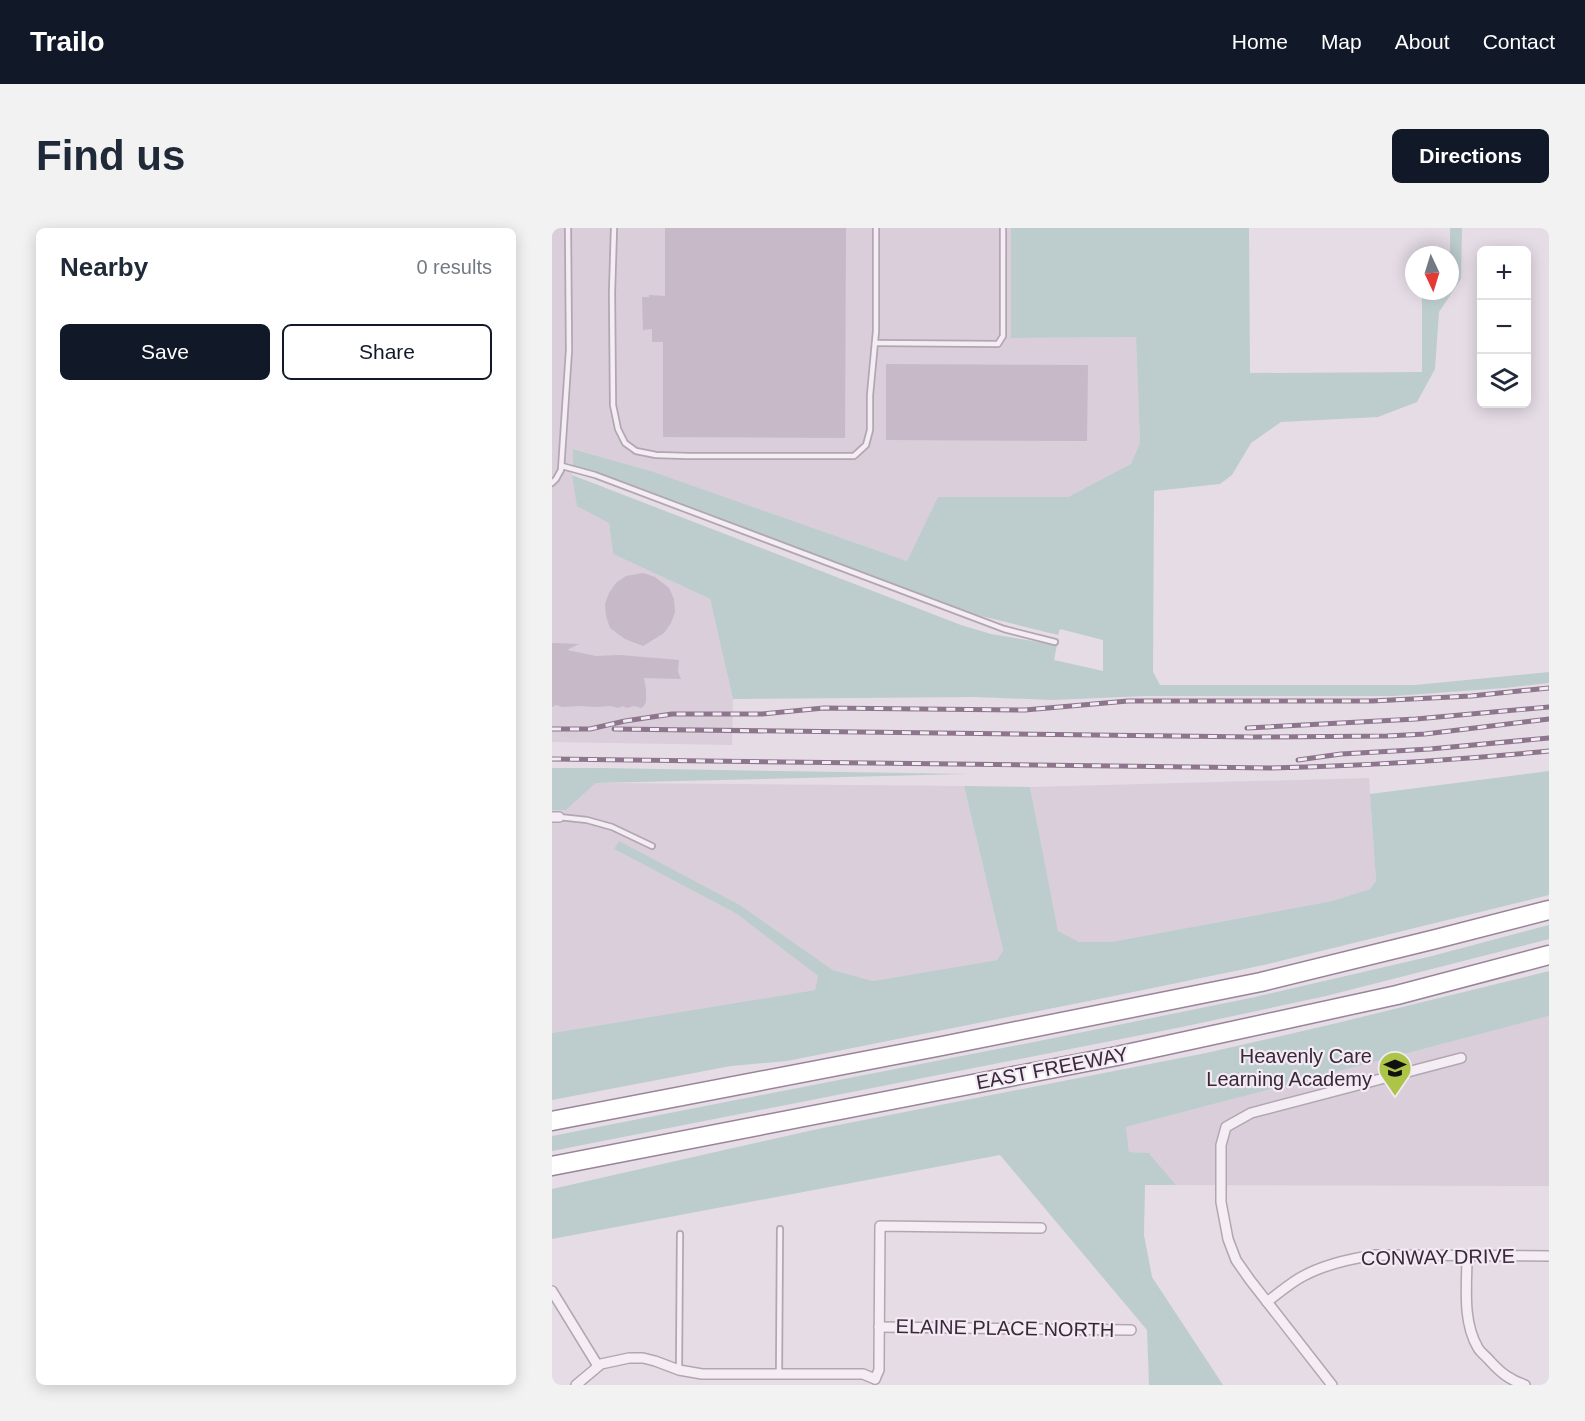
<!DOCTYPE html>
<meta charset="utf-8">
<style>
body{margin:0;font-family:Helvetica,sans-serif;background:#f2f2f3;color:#1f2937}
.controls{position:absolute;right:18px;top:18px;display:grid;overflow:hidden;border-radius:9px;box-shadow:0 3px 15px #0003}
.controls button{width:54px;height:54px;display:grid;place-items:center;padding:0;border:0;border-bottom:2px solid #e0e1e3;background:#fff;color:#1f2937;font:30px sans-serif}
.compass{position:absolute;left:853px;top:18px;width:54px;height:54px;border-radius:50%;background:#fff;box-shadow:0 3px 15px #0003;rotate:176deg}
.list{margin:0;padding:0;list-style:none}
h2{display:flex;justify-content:space-between;align-items:center;height:78px;margin:0;padding:0 24px;font-size:26px}
h2 small{font-size:20px;font-weight:400;color:#747a83}
.actions{display:flex;gap:12px;padding:18px 24px}
.actions a{flex:1;padding:14px 0;border:2px solid #111827;border-radius:9px;text-align:center;font-size:21px;color:#111827}
.actions .main{background:#111827;color:#fff}
.icon{flex:none;width:33px;height:33px;fill:none;stroke:currentColor;stroke-width:2;stroke-linecap:round;stroke-linejoin:round}
.map{position:relative;flex:none;width:997px;height:1157px;overflow:hidden;border-radius:9px}
header{display:flex;align-items:center;gap:36px;box-sizing:border-box;height:84px;padding:0 30px;background:#111827;color:#fff}
header strong{font-size:28px}
nav{display:flex;gap:33px;margin-inline-start:auto;font-size:21px}
.intro{display:flex;align-items:center;justify-content:space-between;box-sizing:border-box;height:144px;padding:0 36px}
h1{margin:0;font-size:42px}
.button{padding:15px 27px;border-radius:9px;background:#111827;color:#fff;font-size:21px;font-weight:700}
main{display:flex;gap:36px;padding:0 36px}
aside{flex:1;background:#fff;border-radius:9px;box-shadow:0 3px 15px #0003}
.map>svg:first-child{display:block}
</style>
<header>
<strong>Trailo</strong>
<nav><a>Home</a><a>Map</a><a>About</a><a>Contact</a></nav>
</header>
<div class="intro"><h1>Find us</h1><a class="button">Directions</a></div>
<main>
<aside>
<h2>Nearby<small>0 results</small></h2>
<ul class="list">
</ul>
<div class="actions"><a class="main">Save</a><a>Share</a></div>
</aside>
<div class="map">
<svg width="997" height="1157" viewBox="0 0 997 1157">
<rect width="100%" height="100%" fill="#e5dce5"/>
<!-- built -->
<g fill="#d9ceda">
<path d="M 0,0 L 459,0 L 459,110 L 584,109 L 588,215 L 580,236 L 516,269 L 387,269 L 355,333 L 99,243 L 22,221 L 20,247 L 57,295 L 61,326 L 158,371 L 181,471 L 180,517 L 0,514 Z"/>
<path d="M 817,550 L 824,653 L 818,661 L 780,673 L 559,714 L 527,714 L 506,704 L 478,559 Z"/>
<path d="M 44,555 L 412,558 L 451,722 L 445,732 L 321,753 L 281,742 L 188,677 L 67,614 L 62,621 L 185,686 L 266,748 L 263,762 L 0,805 L 0,582 L 14,582 Z"/>
<path d="M 997,788 L 997,958 L 624,957 L 597,925 L 577,924 L 574,899 Z"/>
</g>
<!-- green -->
<g fill="#bdcdce">
<path d="M 459,0 L 697,0 L 698,145 L 870,144 L 870,63 L 898,63 L 898,0 L 910,0 L 909,51 L 887,84 L 883,141 L 865,174 L 826,189 L 729,194 L 699,215 L 680,247 L 668,256 L 602,263 L 601,444 L 608,457 L 863,457 L 997,444 L 997,455 L 953,460 L 842,468 L 592,468 L 501,472 L 424,469 L 181,471 L 158,371 L 61,326 L 57,295 L 25,278 L 20,247 L 409,397 L 439,406 L 505,417 L 502,432 L 551,443 L 551,412 L 508,401 L 506,407 L 425,387 L 231,316 L 21,238 L 21,221 L 99,243 L 355,333 L 386,269 L 516,269 L 579,236 L 588,215 L 584,109 L 459,110 Z"/>
<path d="M 0,540 L 48,540 L 415,546 L 44,555 L 14,582 L 0,582 Z"/>
<path d="M 997,543 L 997,667 L 712,737 L 567,767 L 235,833 L 179,838 L 0,872 L 0,805 L 263,762 L 266,748 L 185,686 L 62,621 L 67,613 L 188,677 L 281,742 L 321,753 L 445,732 L 451,722 L 412,558 L 478,559 L 506,703 L 527,714 L 559,714 L 780,673 L 818,661 L 824,653 L 818,566 Z"/>
<path d="M 997,697 L 997,711 L 774,768 L 630,799 L 0,923 L 0,908 L 497,811 L 703,769 L 880,728 Z"/>
<path d="M 997,743 L 997,788 L 574,899 L 577,924 L 597,925 L 624,957 L 593,957 L 592,1007 L 600,1049 L 671,1157 L 597,1157 L 595,1102 L 448,927 L 0,1011 L 0,961 L 261,902 L 654,825 L 781,796 Z"/>
</g>
<!-- building -->
<g fill="#c7b9c7">
<path d="M 113,0 L 294,0 L 293,210 L 111,209 L 111,114 L 100,114 L 100,101 L 91,102 L 90,69 L 97,69 L 97,67 L 113,68 Z"/>
<path d="M 334,136 L 536,137 L 535,213 L 334,212 Z"/>
<path d="M 91,345 L 103,349 L 117,360 L 122,371 L 123,384 L 119,395 L 112,405 L 91,418 L 73,411 L 58,400 L 54,388 L 53,376 L 57,365 L 64,355 L 74,348 Z"/>
<path d="M 0,415 L 27,416 L 15,422 L 44,428 L 68,427 L 127,432 L 126,444 L 129,451 L 92,450 L 94,461 L 94,474 L 92,478 L 89,480 L 82,478 L 75,480 L 71,478 L 66,480 L 59,478 L 44,479 L 28,478 L 10,479 L 4,477 L 0,479 Z"/>
</g>
<g fill="none" stroke-linecap="round" stroke-linejoin="round">
<!-- service casing -->
<g stroke="#b2a6b2" stroke-width="8">
<g id="service">
<path d="M 62,0 L 60,65 L 61,177 L 66,201 L 73,215 L 84,223 L 104,227 L 136,228 L 302,228 L 314,217 L 318,202 L 318,167 L 324,103 L 324,0"/>
<path d="M 323,115 L 446,116 L 451,108 L 451,0"/>
<path d="M 10,238 L 43,247 L 452,401 L 503,414"/>
<path d="M 0,255 L 4,251 L 9,242 L 17,122 L 16,0"/>
<path d="M 7,589 L 35,592 L 60,599 L 100,618"/>
<path d="M 127,1142 L 128,1006"/>
<path d="M 227,1146 L 228,1001"/>
</g>
</g>
<!-- minor casing -->
<g stroke="#b2a6b2" stroke-width="12">
<g id="minor">
<path d="M 0,589 L 7,589"/>
<path d="M 915,1028 C 915,1057 910,1093 926,1120 C 929,1125 935,1129 939,1134 C 949,1145 958,1152 973,1157"/>
<path d="M 0,1063 L 46,1138"/>
<path d="M 715,1074 C 725,1066 735,1058 746,1051 C 769,1037 796,1031 823,1027 L 997,1028"/>
<path d="M 327,1099 L 579,1102"/>
<path d="M 323,1151 L 327,1142 L 327,1133 L 328,998 L 489,1000"/>
<path d="M 24,1157 L 49,1136 L 77,1130 L 91,1130 L 103,1133 L 127,1142 L 150,1146 L 311,1146 L 323,1151"/>
<path d="M 780,1157 L 698,1052 L 684,1032 L 676,1011 L 669,974 L 669,917 L 674,899 L 699,885 L 909,830"/>
</g>
</g>
<!-- motorway casing -->
<g stroke="#99849b" stroke-width="21">
<g id="motorway">
<path d="M 0,893 L 390,818 L 709,754 L 884,711 L 997,682"/>
<path d="M 0,938 L 565,828 L 845,767 L 997,727"/>
</g>
</g>
<!-- service -->
<use href="#service" stroke="#f4eef4" stroke-width="4.5"/>
<!-- minor -->
<use href="#minor" stroke="#f4eef4" stroke-width="9"/>
<!-- motorway -->
<use href="#motorway" stroke="#fff" stroke-width="18"/>
<!-- rail casing -->
<g stroke="#8d768d" stroke-width="5">
<g id="rail">
<path d="M 695,500 L 864,491 L 997,479"/>
<path d="M 0,501 L 38,501 L 73,493 L 120,486 L 210,486 L 272,480 L 473,482 L 576,473 L 820,473 L 919,468 L 997,460"/>
<path d="M 62,501 L 702,509 L 835,508 L 873,506 L 997,491"/>
<path d="M 0,531 L 719,540 C 812,538 904,532 997,523"/>
<path d="M 746,532 L 789,526 L 878,521 L 997,510"/>
</g>
</g>
<!-- rail -->
<use href="#rail" stroke="#f2ebf3" stroke-width="3" stroke-dasharray="9" stroke-linecap="butt"/>
</g>
<!-- icons -->
<defs>
<g id="school-pin" transform="scale(1.725)"><path d="M0 17L-7.5 6A9.5 9.5 0 1 1 7.5 6Z" fill="#acc447" stroke="#f2ebf3"/><path d="M0-5L7-2L0 1L-7-2ZM-4 1L0 2.5L4 1V4Q0 6-4 4Z" fill="#111"/></g>
</defs>
<g fill-rule="evenodd">
<use href="#school-pin" x="843" y="840"/>
</g>
<g text-anchor="middle" dominant-baseline="central" stroke-width="4.5" stroke-linejoin="round" paint-order="stroke">
<!-- poi labels -->
<g font-size="20" fill="#3a273a" stroke="#f2ebf3" text-anchor="end">
<text x="820" y="828">Heavenly Care<tspan x="820" dy="23">Learning Academy</tspan></text>
</g>
<!-- street labels -->
<g font-size="20" fill="#3a273a" stroke="#f2ebf3">
<text transform="translate(500 840) rotate(-11)">EAST FREEWAY</text>
<text transform="translate(886 1029) rotate(-1)">CONWAY DRIVE</text>
<text transform="translate(453 1100) rotate(1)">ELAINE PLACE NORTH</text>
</g>
</g>
</svg>
<div class="controls">
<button>+</button>
<button>−</button>
<button><svg class="icon" aria-label="layers" viewBox="0 0 24 24"><path d="M12 4l9 5-9 5-9-5zM3 14l9 5 9-5"/></svg></button>
</div>
<svg class="compass" viewBox="-18 -18 36 36"><path d="M0-13l5 13h-10z" fill="#e53935"/><path d="M0 13l5-13h-10z" fill="#747a83"/></svg>
</div>
</main>
